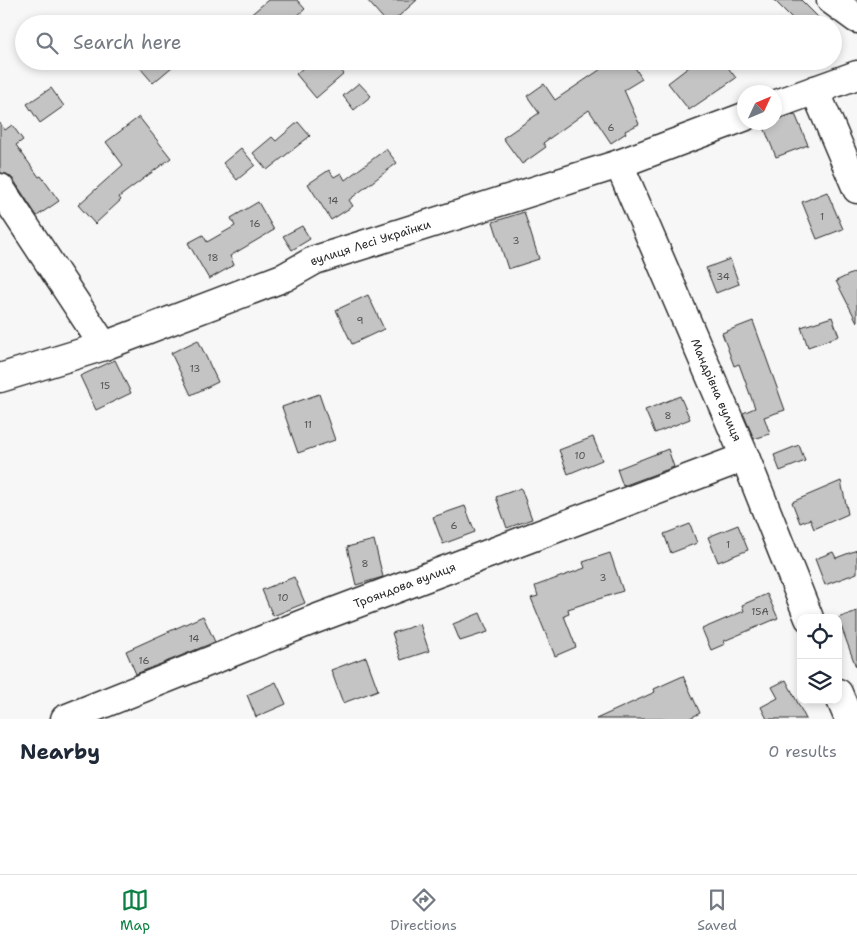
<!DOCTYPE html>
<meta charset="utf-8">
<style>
body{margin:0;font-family:"Shantell Sans",sans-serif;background:#f6f6f7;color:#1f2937}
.controls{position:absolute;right:15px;bottom:15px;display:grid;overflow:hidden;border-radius:10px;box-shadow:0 2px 8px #0003}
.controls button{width:45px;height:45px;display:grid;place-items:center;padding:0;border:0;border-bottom:1px solid #e0e1e3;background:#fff;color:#1f2937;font:25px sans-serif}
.compass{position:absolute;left:737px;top:85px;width:45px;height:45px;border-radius:50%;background:#fff;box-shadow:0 2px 8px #0003;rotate:46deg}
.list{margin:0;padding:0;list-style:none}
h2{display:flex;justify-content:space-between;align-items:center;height:65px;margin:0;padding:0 20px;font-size:21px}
h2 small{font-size:16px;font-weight:400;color:#747a83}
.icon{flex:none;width:28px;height:28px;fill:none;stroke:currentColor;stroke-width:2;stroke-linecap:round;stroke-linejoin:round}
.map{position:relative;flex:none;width:857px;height:719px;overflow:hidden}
.search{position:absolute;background:#fff;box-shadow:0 2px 8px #0003;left:15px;right:15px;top:15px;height:55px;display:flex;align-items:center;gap:12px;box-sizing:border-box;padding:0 18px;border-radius:28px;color:#747a83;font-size:19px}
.sheet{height:155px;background:#fff}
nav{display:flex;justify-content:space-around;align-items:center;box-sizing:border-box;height:70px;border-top:1px solid #e0e1e3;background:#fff;font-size:14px;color:#747a83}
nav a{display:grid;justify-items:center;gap:2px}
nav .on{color:#0b8043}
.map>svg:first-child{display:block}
</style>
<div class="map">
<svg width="857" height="719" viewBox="0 0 857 719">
<rect width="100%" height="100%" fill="#f7f7f7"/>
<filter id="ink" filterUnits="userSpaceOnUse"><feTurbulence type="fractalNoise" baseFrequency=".02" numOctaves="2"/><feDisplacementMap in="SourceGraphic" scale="10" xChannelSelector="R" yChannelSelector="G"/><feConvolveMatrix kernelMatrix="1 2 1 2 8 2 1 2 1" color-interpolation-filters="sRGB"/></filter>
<g filter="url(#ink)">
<!-- building -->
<g fill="#c4c4c4" stroke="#2b2b2b">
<path d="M 268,0 L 297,0 L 305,9 L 288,24 L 240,24 Z"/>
<path d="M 367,0 L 417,0 L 390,24 L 388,24 Z"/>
<path d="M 774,0 L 801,0 L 825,24 L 798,24 Z"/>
<path d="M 134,61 L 179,61 L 153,83 Z"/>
<path d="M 311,61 L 334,61 L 344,74 L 316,98 L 296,74 Z"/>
<path d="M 613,61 L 631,61 L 642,79 L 624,90 L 639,124 L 625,131 L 626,133 L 611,143 L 589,110 L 543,143 L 546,147 L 522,164 L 503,138 L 539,113 L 527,96 L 544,84 L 555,100 Z"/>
<path d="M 697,61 L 723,61 L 736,78 L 689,110 L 668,83 Z"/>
<path d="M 359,83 L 371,96 L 354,110 L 343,96 Z"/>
<path d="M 51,88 L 64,106 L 40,123 L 27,104 Z"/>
<path d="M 795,114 L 808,145 L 776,157 L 763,125 L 774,122 L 774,120 Z"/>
<path d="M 139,117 L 171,158 L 119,197 L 121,200 L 95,224 L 78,205 L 123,165 L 106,142 Z"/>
<path d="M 298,122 L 310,136 L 267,170 L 253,153 L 272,137 L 276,141 Z"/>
<path d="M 0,123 L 5,130 L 12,125 L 23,140 L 16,145 L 39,177 L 41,176 L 59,201 L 37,216 L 13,179 L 7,174 L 0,173 Z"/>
<path d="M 241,148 L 255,165 L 237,180 L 223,163 Z"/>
<path d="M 386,149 L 397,163 L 349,200 L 353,206 L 331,220 L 308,184 L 329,170 L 334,177 L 341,173 L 345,180 Z"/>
<path d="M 827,192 L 843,229 L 817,239 L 802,202 Z"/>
<path d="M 258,202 L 274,230 L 230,256 L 234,265 L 209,279 L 188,243 L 203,235 L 207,242 L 235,226 L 231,218 Z"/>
<path d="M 524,212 L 539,259 L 508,269 L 493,222 Z"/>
<path d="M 302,226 L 310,239 L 292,250 L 283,236 Z"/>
<path d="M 730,259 L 739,284 L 716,293 L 706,268 Z"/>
<path d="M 857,271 L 857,322 L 836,281 Z"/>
<path d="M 368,295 L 384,329 L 352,344 L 336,310 Z"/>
<path d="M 832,317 L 839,336 L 808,347 L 801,327 Z"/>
<path d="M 753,321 L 785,410 L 764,417 L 770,434 L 754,439 L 743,413 L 755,408 L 739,364 L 734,366 L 722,333 Z"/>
<path d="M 198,340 L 218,382 L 191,395 L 171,353 Z"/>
<path d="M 115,360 L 131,393 L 96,410 L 80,376 Z"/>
<path d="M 319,394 L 335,440 L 298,453 L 282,407 Z"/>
<path d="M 680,396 L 690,419 L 655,433 L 645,410 Z"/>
<path d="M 593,437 L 602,460 L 568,474 L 559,450 Z"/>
<path d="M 799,445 L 805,461 L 780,471 L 774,455 Z"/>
<path d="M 668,449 L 674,467 L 623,486 L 617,469 Z"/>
<path d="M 841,481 L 848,514 L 814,529 L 810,519 L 800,523 L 792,502 Z"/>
<path d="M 521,488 L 532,519 L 507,528 L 496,497 Z"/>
<path d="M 465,506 L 475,532 L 443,544 L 433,517 Z"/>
<path d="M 690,524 L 697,543 L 671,553 L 664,534 Z"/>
<path d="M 738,525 L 748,550 L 718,562 L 708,537 Z"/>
<path d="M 374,540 L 383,577 L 356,585 L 347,547 Z"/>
<path d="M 857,550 L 857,573 L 825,585 L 815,559 L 833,552 L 836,558 Z"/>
<path d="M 610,553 L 623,591 L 568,609 L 569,614 L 564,616 L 576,647 L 555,656 L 531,598 L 538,596 L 535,586 L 585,568 L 583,562 Z"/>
<path d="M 294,577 L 305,603 L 273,616 L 262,590 Z"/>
<path d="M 767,594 L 778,618 L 724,641 L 725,644 L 711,650 L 702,629 L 744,611 L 742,605 Z"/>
<path d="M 857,611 L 857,666 L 856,667 L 838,618 Z"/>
<path d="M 480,613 L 488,632 L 460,641 L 453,624 Z"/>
<path d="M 203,616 L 215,642 L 136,674 L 126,651 Z"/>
<path d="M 420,624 L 429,651 L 401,660 L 392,633 Z"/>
<path d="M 366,657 L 378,690 L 343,703 L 331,670 Z"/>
<path d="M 683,676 L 700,713 L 688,719 L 596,719 L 655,692 L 654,689 Z"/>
<path d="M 786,680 L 806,719 L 767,719 L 761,707 L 778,698 L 772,687 Z"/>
<path d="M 276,682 L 286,704 L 256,717 L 247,695 Z"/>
</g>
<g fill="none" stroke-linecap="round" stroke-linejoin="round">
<!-- minor casing -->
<g stroke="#2b2b2b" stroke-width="31">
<g id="minor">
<path d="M 831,0 L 857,19"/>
<path d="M 815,90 L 857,189"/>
<path d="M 774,105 L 857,75"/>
<path id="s1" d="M 619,164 L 745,457 L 809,618"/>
<path d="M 0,188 L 104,346"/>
<path id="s2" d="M 0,378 L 104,346 L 285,277 L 315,260 L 619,164 L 744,117"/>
<path d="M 838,693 L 849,719"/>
<path id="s3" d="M 65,719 L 310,621 L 745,457"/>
</g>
</g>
<!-- minor -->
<use href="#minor" stroke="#fff" stroke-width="28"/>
</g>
</g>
<g text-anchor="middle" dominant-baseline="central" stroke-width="4" stroke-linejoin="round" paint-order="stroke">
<!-- number labels -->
<g font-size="10" fill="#515151">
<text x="611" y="127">6</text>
<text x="333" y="200">14</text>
<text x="822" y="216">1</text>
<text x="255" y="223">16</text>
<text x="516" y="240">3</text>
<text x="213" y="257">18</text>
<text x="723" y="276">34</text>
<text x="360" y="320">9</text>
<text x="195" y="368">13</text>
<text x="105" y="385">15</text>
<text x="668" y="415">8</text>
<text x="308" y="424">11</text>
<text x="580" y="455">10</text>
<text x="454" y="525">6</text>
<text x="728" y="544">1</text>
<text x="365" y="563">8</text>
<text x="603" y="577">3</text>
<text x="283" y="597">10</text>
<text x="760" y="611">15А</text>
<text x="194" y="638">14</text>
<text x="144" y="660">16</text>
</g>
<!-- street labels -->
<g font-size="12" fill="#2b2b2b" stroke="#fff">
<text stroke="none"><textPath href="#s2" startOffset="395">вулиця Лесі Українки</textPath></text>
<text stroke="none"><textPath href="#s1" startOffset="246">Мандрівна вулиця</textPath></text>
<text stroke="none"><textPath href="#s3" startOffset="365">Трояндова вулиця</textPath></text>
</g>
</g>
</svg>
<div class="controls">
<button><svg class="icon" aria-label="locate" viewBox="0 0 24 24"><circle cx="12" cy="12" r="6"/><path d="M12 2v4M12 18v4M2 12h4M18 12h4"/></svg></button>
<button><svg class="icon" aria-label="layers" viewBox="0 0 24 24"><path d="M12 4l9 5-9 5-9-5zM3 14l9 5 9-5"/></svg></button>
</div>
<svg class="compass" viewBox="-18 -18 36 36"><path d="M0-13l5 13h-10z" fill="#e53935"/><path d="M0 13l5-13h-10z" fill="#747a83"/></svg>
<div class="search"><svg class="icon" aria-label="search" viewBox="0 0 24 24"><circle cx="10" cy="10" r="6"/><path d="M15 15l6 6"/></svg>Search here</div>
</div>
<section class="sheet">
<h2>Nearby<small>0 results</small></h2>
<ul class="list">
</ul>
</section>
<nav>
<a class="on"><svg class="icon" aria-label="map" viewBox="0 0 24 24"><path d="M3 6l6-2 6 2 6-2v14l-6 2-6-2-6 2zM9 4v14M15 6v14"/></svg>Map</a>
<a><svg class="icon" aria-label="directions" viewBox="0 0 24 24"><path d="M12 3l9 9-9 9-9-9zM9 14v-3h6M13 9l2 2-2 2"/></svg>Directions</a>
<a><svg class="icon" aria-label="saved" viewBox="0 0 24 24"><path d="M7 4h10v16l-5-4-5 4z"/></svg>Saved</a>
</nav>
